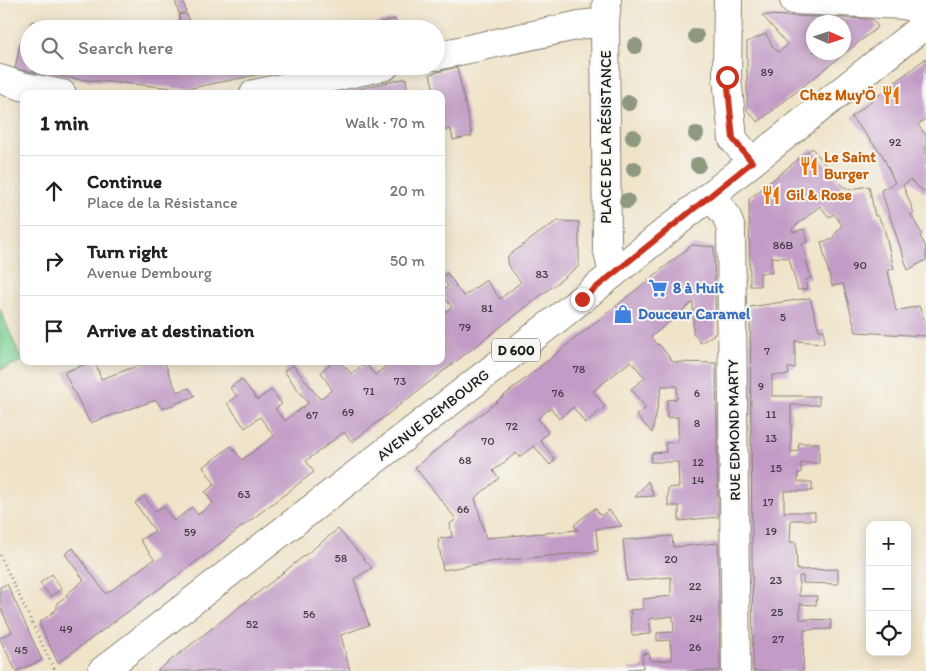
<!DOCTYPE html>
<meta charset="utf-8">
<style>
body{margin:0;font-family:Itim,sans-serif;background:#f6f6f6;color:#222}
.controls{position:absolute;right:15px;bottom:15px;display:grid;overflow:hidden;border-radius:10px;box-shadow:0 2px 12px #0003}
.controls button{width:45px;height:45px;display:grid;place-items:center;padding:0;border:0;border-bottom:1px solid #e0e0e0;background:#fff;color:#222;font:25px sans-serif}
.compass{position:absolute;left:806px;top:15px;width:45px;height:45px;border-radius:50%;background:#fff;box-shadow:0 2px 12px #0003;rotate:93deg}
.stop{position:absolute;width:15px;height:15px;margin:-11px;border:4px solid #c8321e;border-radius:50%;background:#fff}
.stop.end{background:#c8321e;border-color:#fff;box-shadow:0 1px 5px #0008}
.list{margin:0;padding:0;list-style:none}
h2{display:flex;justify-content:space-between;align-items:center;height:65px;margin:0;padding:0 20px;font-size:21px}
h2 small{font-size:16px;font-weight:400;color:#767676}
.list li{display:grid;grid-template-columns:32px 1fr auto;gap:15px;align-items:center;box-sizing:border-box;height:70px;padding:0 20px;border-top:1px solid #e0e0e0}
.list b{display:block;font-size:19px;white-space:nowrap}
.list p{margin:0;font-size:16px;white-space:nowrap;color:#767676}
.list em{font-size:16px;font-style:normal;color:#767676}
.icon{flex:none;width:28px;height:28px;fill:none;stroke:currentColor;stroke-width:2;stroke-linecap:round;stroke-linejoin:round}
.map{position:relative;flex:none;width:926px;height:671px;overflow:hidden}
.search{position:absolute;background:#fff;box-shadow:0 2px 12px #0003;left:20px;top:20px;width:425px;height:55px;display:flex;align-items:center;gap:12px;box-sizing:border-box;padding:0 18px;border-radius:28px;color:#767676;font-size:19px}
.panel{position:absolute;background:#fff;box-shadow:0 2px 12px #0003;left:20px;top:90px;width:425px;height:275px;border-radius:10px}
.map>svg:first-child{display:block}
</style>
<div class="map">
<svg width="926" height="671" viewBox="0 0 926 671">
<rect width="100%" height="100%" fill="#f6f6f2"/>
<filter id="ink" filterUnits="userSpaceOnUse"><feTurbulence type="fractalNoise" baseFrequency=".02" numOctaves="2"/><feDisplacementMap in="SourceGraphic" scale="10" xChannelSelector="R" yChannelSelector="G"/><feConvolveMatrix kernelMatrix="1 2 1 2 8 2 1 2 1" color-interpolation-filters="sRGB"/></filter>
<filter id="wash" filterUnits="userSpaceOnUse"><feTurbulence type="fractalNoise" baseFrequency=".0096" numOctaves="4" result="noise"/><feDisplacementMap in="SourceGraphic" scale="20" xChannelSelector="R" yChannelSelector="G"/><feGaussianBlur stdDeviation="1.12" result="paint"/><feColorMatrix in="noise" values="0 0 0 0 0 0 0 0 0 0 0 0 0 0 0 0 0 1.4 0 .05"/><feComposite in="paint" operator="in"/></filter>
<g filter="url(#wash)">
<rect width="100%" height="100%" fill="#efe3c8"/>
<!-- green -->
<path fill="#7fd395" stroke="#4e7858" d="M 0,309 L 22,361 L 0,370 Z"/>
<g id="blocks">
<!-- building -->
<g fill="#c29bc6" fill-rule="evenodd">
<path d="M 175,0 L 183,0 L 186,12 L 179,14 Z"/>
<path d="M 187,14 L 189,22 L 180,23 L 179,15 Z"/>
<path d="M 762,15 L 872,19 L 878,27 L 758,122 L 747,110 L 747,42 L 766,34 L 773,47 L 778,52 L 788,45 ZM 814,22 L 844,22 L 844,52 L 814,52 Z"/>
<path d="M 395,19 L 397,29 L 355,29 L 355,28 Z"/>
<path d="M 32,21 L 59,25 L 59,29 L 29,29 L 29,66 L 297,66 L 297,67 L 186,89 L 77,79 L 15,69 L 20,44 Z"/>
<path d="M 293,22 L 295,29 L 274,29 L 273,25 Z"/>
<path d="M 926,58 L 926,118 L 918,125 L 926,135 L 926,193 L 917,186 L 911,180 L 903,185 L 914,213 L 911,215 L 922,234 L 920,236 L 926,247 L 926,260 L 908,270 L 881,190 L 895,183 L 882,154 L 851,117 Z"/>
<path d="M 457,67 L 472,136 L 453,140 L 451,129 L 441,131 L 441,94 L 420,93 L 434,90 L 430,74 Z"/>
<path d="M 406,78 L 408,94 L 342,94 L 341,93 Z"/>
<path d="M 812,148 L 842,186 L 851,190 L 851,189 L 869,186 L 875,216 L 878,216 L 884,228 L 894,269 L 888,270 L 896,311 L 919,306 L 926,324 L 926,336 L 856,332 L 843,284 L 832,286 L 821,242 L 834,239 L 833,237 L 842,225 L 834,214 L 829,217 L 820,206 L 792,229 L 793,232 L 804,229 L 808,242 L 802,244 L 811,278 L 805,280 L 807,289 L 798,290 L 789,258 L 771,257 L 772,273 L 760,273 L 760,286 L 750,286 L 749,199 Z"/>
<path d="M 557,221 L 579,222 L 579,266 L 352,442 L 344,432 L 306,461 L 314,472 L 193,564 L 58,663 L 39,623 L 57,609 L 57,603 L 67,596 L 66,595 L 84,580 L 65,554 L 73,548 L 106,594 L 154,559 L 140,540 L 155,531 L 135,503 L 144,496 L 155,512 L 163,506 L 174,521 L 192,507 L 198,515 L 213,503 L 205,492 L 215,484 L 203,467 L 231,446 L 242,460 L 274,436 L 260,417 L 245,428 L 227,403 L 237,396 L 230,388 L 242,379 L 257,400 L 271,390 L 282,404 L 275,409 L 285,421 L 308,403 L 284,371 L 293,365 L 320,399 L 332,390 L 321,372 L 330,364 L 328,361 L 339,361 L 352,374 L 366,364 L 375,375 L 392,361 L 441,361 L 441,315 L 452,307 L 441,293 L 448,286 L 441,277 L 447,273 L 456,285 L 455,286 L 464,296 L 486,280 L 500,299 L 521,282 L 507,264 L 508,256 L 538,234 Z"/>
<path d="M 692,245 L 714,247 L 716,333 L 701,343 L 693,333 L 693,302 L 651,337 L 657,345 L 659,344 L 673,362 L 716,363 L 718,517 L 679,521 L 679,506 L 668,506 L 668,488 L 679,487 L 678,462 L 650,462 L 652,453 L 666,452 L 665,443 L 678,442 L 678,417 L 667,418 L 667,400 L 677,399 L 677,386 L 662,386 L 652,433 L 636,415 L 646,408 L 631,389 L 645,378 L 631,361 L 593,391 L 605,407 L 585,423 L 573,407 L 559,419 L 551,408 L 538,418 L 548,433 L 540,440 L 555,460 L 550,465 L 534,446 L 519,457 L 516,453 L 493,471 L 499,478 L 475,498 L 486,538 L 578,530 L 574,525 L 595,508 L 601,516 L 609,510 L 622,526 L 596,529 L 598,551 L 490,562 L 443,570 L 438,539 L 452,537 L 450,524 L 456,519 L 415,467 Z"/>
<path d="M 810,298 L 819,330 L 824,330 L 824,343 L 795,341 L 795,368 L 788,368 L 789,375 L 772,375 L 772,396 L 819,396 L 819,405 L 791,405 L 791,452 L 798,451 L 799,443 L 819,443 L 819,463 L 801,463 L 801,473 L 798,473 L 798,482 L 812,482 L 812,491 L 784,491 L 784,512 L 815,512 L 815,520 L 791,520 L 790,542 L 796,542 L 797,570 L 838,569 L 838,584 L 803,583 L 803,576 L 799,576 L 799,596 L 817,596 L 816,605 L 800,604 L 800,619 L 831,620 L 831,629 L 804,630 L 803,671 L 753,671 L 750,307 Z"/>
<path d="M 95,361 L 101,379 L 151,361 L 164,361 L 177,392 L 189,388 L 195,396 L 162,409 L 156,400 L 90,423 L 64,372 Z"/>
<path d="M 648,481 L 654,496 L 635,497 Z"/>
<path d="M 338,529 L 372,568 L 354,579 L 369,625 L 341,635 L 350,671 L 157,671 L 274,580 Z"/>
<path d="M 672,536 L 673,547 L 718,543 L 720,671 L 629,671 L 629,669 L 643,668 L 642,654 L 649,653 L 651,661 L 672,660 L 670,640 L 657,641 L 657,633 L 674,632 L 673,616 L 649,619 L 651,634 L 632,635 L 630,610 L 643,609 L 643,599 L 671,596 L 671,577 L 627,581 L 623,540 Z"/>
<path d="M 52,574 L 62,589 L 50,596 L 40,583 Z"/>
<path d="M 7,584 L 42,660 L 17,671 L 16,671 L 0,639 L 0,638 L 12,632 L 0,607 L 0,587 Z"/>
</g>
</g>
</g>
<g filter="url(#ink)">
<use href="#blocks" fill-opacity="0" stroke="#868072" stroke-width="1"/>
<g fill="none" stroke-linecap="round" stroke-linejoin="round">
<!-- minor casing -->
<g stroke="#868072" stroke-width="30">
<g id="minor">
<path d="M 607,0 L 605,22 L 607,247 L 613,274"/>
<path d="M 728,0 L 727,77 L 733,139 L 752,162"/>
<path d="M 794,0 L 905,5 L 926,13"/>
<path d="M 436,56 L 580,25 L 605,22"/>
<path d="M 0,79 L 21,86 L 62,94"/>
<path d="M 254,94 L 385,66"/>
<path d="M 710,196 L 726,215 L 731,229 L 736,671"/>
</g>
</g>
<!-- major casing -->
<g stroke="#868072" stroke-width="30">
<path id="major" d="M 102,671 L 557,319 L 752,162 L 926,24"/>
</g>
<!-- path -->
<path stroke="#868072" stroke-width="3" stroke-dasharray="1 4" stroke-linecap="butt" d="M 0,555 L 51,663 L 56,671"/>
<!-- minor -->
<use href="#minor" stroke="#fff" stroke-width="28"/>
<!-- major -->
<use href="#major" stroke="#fff" stroke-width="28"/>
</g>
<!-- trees -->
<g fill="#8e9980">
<circle cx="696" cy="36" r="8"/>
<circle cx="635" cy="46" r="8"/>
<circle cx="629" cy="103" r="8"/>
<circle cx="696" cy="134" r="8"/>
<circle cx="633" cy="137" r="8"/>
<circle cx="698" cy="165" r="8"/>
<circle cx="634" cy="169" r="8"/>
<circle cx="627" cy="201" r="8"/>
</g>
</g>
<g fill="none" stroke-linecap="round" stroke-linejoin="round" filter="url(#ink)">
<!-- route -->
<path stroke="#c8321e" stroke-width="6" d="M 582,299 L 752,162 L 733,139 L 727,77"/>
</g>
<!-- icons -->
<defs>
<g id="restaurant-bare" transform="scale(1.5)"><path d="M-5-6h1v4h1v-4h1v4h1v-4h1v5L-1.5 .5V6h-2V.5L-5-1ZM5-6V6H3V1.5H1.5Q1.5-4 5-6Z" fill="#e8710a" stroke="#f6f6f2" stroke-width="2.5" paint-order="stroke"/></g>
<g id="supermarket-bare" transform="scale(1.5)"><path d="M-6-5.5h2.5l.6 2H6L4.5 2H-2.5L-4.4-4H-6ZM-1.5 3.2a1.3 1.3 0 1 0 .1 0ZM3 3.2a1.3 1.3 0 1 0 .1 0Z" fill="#3f7fe0" stroke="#f6f6f2" stroke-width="2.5" paint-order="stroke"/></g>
<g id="shop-bare" transform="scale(1.5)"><path d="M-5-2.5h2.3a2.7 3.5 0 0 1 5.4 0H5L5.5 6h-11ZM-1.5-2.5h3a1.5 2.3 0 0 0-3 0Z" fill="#3f7fe0" stroke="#f6f6f2" stroke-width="2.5" paint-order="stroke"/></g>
</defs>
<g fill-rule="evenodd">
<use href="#restaurant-bare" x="891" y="95"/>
<use href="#restaurant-bare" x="809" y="166"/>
<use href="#restaurant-bare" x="771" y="195"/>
<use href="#supermarket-bare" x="658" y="288"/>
<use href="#shop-bare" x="623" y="314"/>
</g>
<g text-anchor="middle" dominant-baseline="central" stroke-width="4" stroke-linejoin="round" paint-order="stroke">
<!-- number labels -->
<g font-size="12" fill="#463c46">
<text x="767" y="72">89</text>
<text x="895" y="142">92</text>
<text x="783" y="245">86B</text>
<text x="860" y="265">90</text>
<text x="542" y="274">83</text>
<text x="487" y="308">81</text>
<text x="783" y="317">5</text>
<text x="465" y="327">79</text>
<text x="767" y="351">7</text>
<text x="579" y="369">78</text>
<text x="400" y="381">73</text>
<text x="761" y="386">9</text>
<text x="369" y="391">71</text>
<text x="558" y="393">76</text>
<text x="697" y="393">6</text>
<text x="348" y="412">69</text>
<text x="771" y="414">11</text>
<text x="312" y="415">67</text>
<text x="697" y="423">8</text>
<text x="512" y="426">72</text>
<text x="771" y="438">13</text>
<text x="488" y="441">70</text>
<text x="465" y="460">68</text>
<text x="698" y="462">12</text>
<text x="776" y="468">15</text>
<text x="698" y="480">14</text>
<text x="244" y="494">63</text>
<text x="768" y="502">17</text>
<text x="463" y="509">66</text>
<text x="771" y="531">19</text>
<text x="190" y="532">59</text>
<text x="341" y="558">58</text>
<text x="671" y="559">20</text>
<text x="776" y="580">23</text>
<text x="695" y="586">22</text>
<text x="777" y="612">25</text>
<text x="309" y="614">56</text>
<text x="696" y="618">24</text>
<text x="252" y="624">52</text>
<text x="66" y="629">49</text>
<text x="778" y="639">27</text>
<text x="695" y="647">26</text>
<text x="21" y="650">45</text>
</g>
<!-- shield labels -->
<rect fill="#f6f6f2" stroke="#5d5d5c" stroke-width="1" x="492" y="338.5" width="48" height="23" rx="4"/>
<g font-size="14" font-weight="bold" fill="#1c1c1c">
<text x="516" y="350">D 600</text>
</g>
<!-- food labels -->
<g font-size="15" font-weight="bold" fill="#c56008" stroke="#f6f6f2" text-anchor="start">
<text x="876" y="95" text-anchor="end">Chez Muy'Ö</text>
<text x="824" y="157">Le Saint<tspan x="824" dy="17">Burger</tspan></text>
<text x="786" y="195">Gil &amp; Rose</text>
</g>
<!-- street labels -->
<g font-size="15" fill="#1c1c1c" stroke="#f6f6f2">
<text transform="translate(606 137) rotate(-90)">PLACE DE LA RÉSISTANCE</text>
<text transform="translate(433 415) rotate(-38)">AVENUE DEMBOURG</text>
<text transform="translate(734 430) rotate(-91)">RUE EDMOND MARTY</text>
</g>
<!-- shop labels -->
<g font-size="15" font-weight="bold" fill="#366cbe" stroke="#f6f6f2" text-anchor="start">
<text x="673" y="288">8 à Huit</text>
<text x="638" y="314">Douceur Caramel</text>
</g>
</g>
</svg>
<div class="controls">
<button>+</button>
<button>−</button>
<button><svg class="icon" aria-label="locate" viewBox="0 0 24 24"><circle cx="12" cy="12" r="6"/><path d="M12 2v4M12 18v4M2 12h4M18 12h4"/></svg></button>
</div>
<svg class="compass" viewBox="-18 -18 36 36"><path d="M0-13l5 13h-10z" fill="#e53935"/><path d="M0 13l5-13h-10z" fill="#767676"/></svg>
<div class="stop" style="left:727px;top:77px"></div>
<div class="stop end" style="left:582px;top:299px"></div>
<div class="search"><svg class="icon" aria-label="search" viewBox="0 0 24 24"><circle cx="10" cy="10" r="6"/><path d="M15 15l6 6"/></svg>Search here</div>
<section class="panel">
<h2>1 min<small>Walk · 70 m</small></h2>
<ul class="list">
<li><svg class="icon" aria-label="ahead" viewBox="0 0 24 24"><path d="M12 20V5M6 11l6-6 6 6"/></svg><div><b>Continue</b><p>Place de la Résistance</p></div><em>20 m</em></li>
<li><svg class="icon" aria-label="right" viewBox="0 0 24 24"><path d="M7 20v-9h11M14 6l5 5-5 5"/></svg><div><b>Turn right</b><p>Avenue Dembourg</p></div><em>50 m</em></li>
<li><svg class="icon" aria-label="arrive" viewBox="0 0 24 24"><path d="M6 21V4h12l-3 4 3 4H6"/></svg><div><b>Arrive at destination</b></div></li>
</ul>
</section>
</div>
